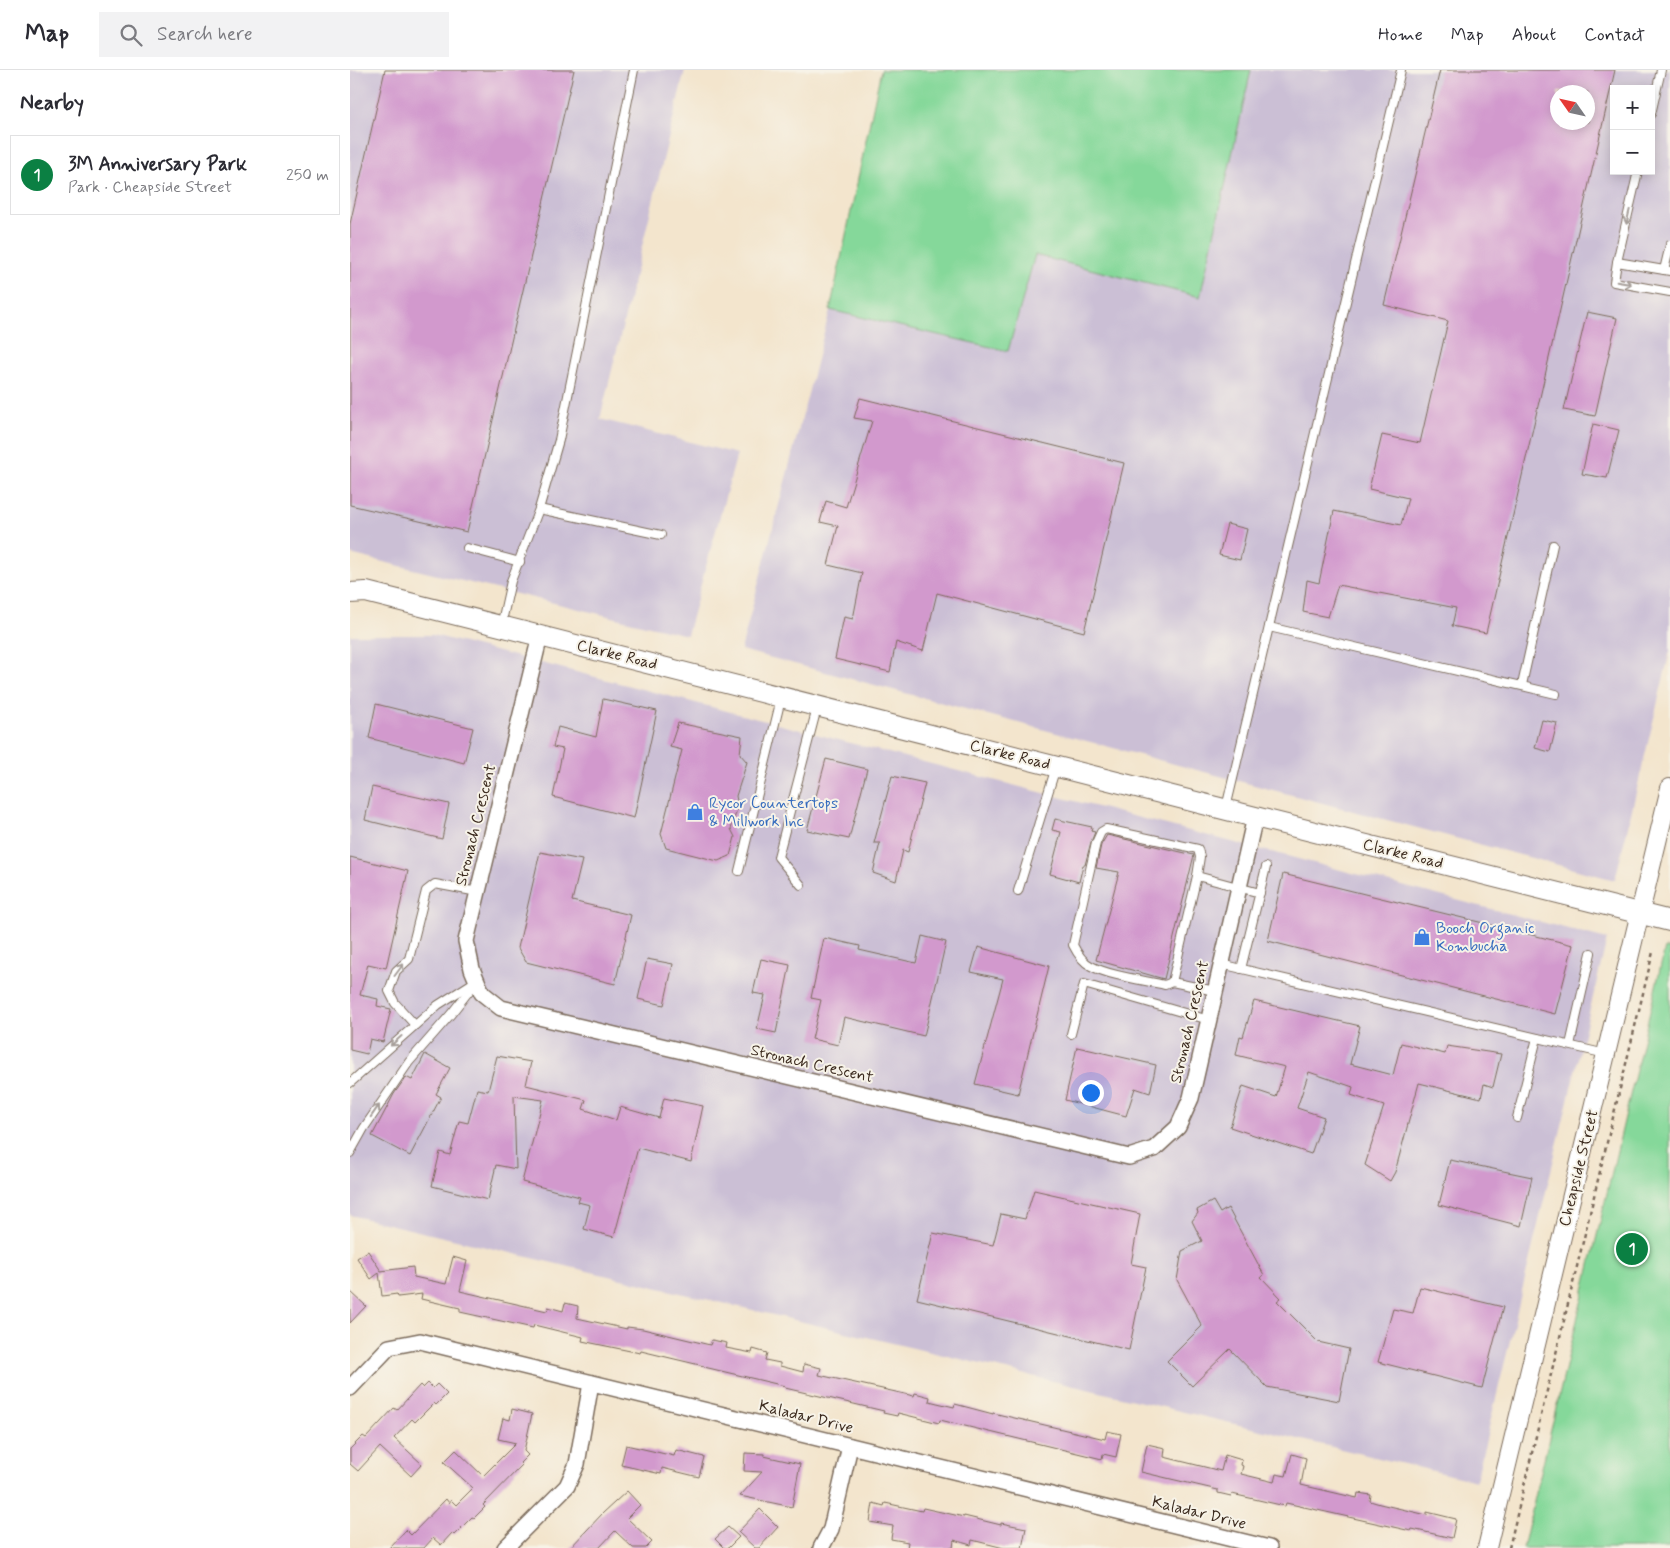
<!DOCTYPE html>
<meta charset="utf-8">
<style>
body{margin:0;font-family:Mynerve,sans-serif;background:#f2f2f3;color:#2b2b33}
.controls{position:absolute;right:15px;top:15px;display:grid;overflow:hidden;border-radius:0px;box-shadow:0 2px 12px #0003}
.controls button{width:45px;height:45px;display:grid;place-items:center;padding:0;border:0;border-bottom:1px solid #e1e1e2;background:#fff;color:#2b2b33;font:25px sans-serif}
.compass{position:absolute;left:1200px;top:15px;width:45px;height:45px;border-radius:50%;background:#fff;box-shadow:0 2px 12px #0003;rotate:304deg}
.you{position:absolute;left:740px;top:1022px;width:18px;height:18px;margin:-12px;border:4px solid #fff;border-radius:50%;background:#1a73e8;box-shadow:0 0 0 8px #1a73e833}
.badge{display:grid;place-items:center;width:32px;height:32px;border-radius:50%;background:#0b8043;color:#fff;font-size:16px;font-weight:700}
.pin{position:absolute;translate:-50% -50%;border:2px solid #fff;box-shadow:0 1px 5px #0006}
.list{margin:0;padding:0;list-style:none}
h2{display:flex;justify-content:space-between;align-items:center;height:65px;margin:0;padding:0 20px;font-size:21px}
h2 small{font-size:16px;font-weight:400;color:#7c7c81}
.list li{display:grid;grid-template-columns:32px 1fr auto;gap:15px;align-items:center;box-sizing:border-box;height:80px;margin:0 10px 10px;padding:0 10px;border:1px solid #e1e1e2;border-radius:0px}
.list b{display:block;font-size:19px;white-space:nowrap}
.list p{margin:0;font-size:16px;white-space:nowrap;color:#7c7c81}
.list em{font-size:16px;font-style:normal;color:#7c7c81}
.icon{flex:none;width:28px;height:28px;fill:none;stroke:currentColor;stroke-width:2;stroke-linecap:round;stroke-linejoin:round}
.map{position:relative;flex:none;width:1320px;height:1478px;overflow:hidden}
header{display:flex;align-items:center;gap:30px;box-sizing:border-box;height:70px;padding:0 25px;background:#fff;border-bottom:1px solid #e1e1e2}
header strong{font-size:24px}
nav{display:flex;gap:28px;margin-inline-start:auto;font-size:18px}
.search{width:350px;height:45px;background:#f2f2f3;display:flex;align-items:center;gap:12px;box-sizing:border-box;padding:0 18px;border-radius:0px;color:#7c7c81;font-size:19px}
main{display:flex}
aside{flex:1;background:#fff}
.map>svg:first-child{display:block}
</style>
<header>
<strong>Map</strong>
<div class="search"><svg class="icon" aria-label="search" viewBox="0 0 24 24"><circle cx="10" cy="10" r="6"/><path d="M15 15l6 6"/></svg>Search here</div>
<nav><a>Home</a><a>Map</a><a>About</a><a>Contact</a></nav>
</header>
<main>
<aside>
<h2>Nearby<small></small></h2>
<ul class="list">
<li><span class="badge">1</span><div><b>3M Anniversary Park</b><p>Park · Cheapside Street</p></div><em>250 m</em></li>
</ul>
</aside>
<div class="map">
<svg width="1320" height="1478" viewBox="0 0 1320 1478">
<rect width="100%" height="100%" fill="#f7f3e8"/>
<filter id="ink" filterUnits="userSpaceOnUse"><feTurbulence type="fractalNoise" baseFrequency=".02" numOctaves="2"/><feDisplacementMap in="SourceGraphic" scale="10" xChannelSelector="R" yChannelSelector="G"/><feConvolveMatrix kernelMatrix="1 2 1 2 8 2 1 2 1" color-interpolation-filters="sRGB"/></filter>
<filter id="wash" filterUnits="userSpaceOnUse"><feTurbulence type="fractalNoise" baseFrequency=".0096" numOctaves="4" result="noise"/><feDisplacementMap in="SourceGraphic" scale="20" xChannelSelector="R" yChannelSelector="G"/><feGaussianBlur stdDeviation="1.12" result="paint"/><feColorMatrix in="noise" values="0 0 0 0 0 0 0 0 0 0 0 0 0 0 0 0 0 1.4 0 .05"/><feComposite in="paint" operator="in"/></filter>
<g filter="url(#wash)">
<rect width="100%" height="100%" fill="#f3e5cd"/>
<!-- industrial -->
<g fill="#cbbfd5" fill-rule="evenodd">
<path d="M 0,0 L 335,0 L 250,349 L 387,384 L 337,565 L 0,484 Z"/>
<path d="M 901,0 L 1320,0 L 1320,581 L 1265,810 L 391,580 L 480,240 L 658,280 L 685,184 L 850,227 ZM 1264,19 L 1301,19 L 1301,101 L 1264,101 ZM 1208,22 L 1238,22 L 1238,52 L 1208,52 Z"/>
<path d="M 0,565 L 83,565 L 1257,869 L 1126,1411 L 0,1145 Z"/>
</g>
<!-- green -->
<g fill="#85d89a" stroke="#60815c">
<path d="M 531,0 L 901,0 L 850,227 L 685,185 L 658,281 L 480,240 Z"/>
<path d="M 1315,878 L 1320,879 L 1320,1478 L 1173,1478 Z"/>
</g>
<g id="blocks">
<!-- building -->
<g fill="#d299cd" fill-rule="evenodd">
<path d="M 35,0 L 224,0 L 117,462 L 0,435 L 0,154 Z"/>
<path d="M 1090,0 L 1265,0 L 1136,563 L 1102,556 L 1106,538 L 988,515 L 978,547 L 953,542 L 957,510 L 969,513 L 984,441 L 1051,455 L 1058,428 L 1019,419 L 1032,365 L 1070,373 L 1098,251 L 1034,235 ZM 1208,22 L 1238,22 L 1238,52 L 1208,52 Z"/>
<path d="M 1237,242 L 1267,248 L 1245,346 L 1214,340 Z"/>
<path d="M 510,328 L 774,393 L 734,562 L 587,523 L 573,581 L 546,572 L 540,602 L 485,589 L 494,547 L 503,549 L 512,503 L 478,495 L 488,456 L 470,452 L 476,431 L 496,437 L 522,351 L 504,348 Z"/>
<path d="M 1243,354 L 1269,360 L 1257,408 L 1232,404 Z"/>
<path d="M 877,454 L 897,459 L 890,490 L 869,485 Z"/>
<path d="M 253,629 L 307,641 L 284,748 L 203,727 L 213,679 L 203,677 L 208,657 L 246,667 Z"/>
<path d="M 26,634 L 123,658 L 114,693 L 19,668 Z"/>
<path d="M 1192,650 L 1207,653 L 1200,682 L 1185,678 Z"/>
<path d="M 328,653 L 392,666 L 390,684 L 397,692 L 386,726 L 388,736 L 381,759 L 385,767 L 380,786 L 368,791 L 316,778 L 311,764 L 332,680 L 320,677 Z"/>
<path d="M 476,689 L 517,699 L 499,769 L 457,760 Z"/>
<path d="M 542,706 L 575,713 L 558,782 L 553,780 L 546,811 L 523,803 L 530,773 L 524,773 Z"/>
<path d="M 22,717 L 99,734 L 92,769 L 15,750 Z"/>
<path d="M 705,749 L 742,757 L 741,761 L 745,762 L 741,772 L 735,795 L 733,795 L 729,812 L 700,804 L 711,762 L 702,760 Z"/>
<path d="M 757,765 L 844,785 L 814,909 L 746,890 L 769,802 L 746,798 L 751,775 Z"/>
<path d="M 190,782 L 232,790 L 222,831 L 281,845 L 265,914 L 176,892 L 168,878 Z"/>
<path d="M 0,787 L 58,801 L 36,898 L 18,894 L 10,925 L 28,929 L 27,936 L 41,939 L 33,972 L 20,969 L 17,984 L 0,980 Z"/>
<path d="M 933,804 L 1223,875 L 1205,944 L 918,871 Z"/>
<path d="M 572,866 L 596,872 L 574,966 L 494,947 L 488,975 L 462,969 L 471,930 L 461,928 L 474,868 L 510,876 L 509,880 L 566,893 Z"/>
<path d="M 628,877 L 699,896 L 668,1024 L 625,1014 L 653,909 L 621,902 Z"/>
<path d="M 297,889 L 323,894 L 314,935 L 288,929 Z"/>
<path d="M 411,889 L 440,895 L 426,963 L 407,959 L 415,925 L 403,923 Z"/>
<path d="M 904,931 L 1010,956 L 1000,994 L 1043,1005 L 1051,973 L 1095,984 L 1097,976 L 1151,984 L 1143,1017 L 1134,1014 L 1131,1028 L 1069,1013 L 1045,1102 L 1040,1111 L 1015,1095 L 1034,1036 L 1001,1025 L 1003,1017 L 959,1002 L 947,1038 L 974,1047 L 961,1084 L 880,1057 L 893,1016 L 926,1027 L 935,997 L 886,985 L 890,966 L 893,967 Z"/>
<path d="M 727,977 L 806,995 L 800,1023 L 785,1018 L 776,1046 L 715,1030 Z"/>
<path d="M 75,984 L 100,998 L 86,1024 L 91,1027 L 60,1086 L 22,1066 L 44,1024 L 56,1007 L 62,1010 Z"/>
<path d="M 147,986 L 181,992 L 176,1015 L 236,1030 L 233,1039 L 266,1050 L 270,1037 L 309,1048 L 314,1028 L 353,1036 L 341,1092 L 288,1078 L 264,1167 L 234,1159 L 240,1135 L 228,1132 L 230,1127 L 172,1112 L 193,1030 L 164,1026 L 166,1099 L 146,1095 L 138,1130 L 82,1116 L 90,1082 L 100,1085 L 109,1051 L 118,1053 L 127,1019 L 138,1021 Z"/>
<path d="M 1100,1090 L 1182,1107 L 1171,1156 L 1089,1135 Z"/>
<path d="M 684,1120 L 790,1144 L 781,1194 L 796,1197 L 779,1280 L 567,1229 L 583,1163 L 643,1175 L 651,1144 L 675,1149 Z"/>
<path d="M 863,1131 L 870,1143 L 878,1138 L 914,1205 L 911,1207 L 931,1228 L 927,1231 L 968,1272 L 999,1279 L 989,1331 L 917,1317 L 880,1279 L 842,1316 L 817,1291 L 852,1256 L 827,1210 L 832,1181 L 852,1171 L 842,1151 L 848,1143 L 847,1140 Z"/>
<path d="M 18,1181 L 31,1201 L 63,1197 L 64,1207 L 96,1214 L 103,1187 L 117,1191 L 110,1221 L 197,1241 L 198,1237 L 213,1241 L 215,1233 L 228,1236 L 227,1248 L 277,1259 L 277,1257 L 293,1259 L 360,1275 L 362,1270 L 377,1273 L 376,1278 L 402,1283 L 403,1279 L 417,1283 L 415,1290 L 430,1293 L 430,1296 L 453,1302 L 454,1294 L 471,1298 L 469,1305 L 564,1326 L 565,1323 L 580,1327 L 579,1331 L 604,1337 L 605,1334 L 643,1344 L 643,1343 L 755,1369 L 757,1361 L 771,1364 L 766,1387 L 753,1384 L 752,1389 L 590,1350 L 589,1353 L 548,1343 L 547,1346 L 533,1343 L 534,1341 L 435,1318 L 435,1316 L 354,1297 L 354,1296 L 291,1281 L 290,1283 L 232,1271 L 233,1267 L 184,1255 L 183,1258 L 110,1242 L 110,1238 L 71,1229 L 72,1224 L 48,1227 L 47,1224 L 32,1226 L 29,1203 L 21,1209 L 7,1188 Z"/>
<path d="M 1070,1217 L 1153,1237 L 1132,1318 L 1028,1292 L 1043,1239 L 1063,1243 Z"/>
<path d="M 0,1221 L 16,1236 L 0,1253 Z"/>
<path d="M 78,1313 L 83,1318 L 87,1314 L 97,1324 L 86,1335 L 84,1333 L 65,1352 L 62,1349 L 44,1368 L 72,1394 L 61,1406 L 30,1377 L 8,1401 L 0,1394 L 0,1379 L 13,1366 L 16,1368 L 44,1338 L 47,1340 L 70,1315 L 73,1318 Z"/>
<path d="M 162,1339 L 182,1344 L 174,1381 L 178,1385 L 170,1393 L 172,1395 L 133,1435 L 135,1437 L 124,1448 L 122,1447 L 104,1465 L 102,1463 L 91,1475 L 83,1468 L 74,1478 L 39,1478 L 56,1460 L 61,1465 L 96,1429 L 99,1433 L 101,1430 L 106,1435 L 123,1418 L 94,1392 L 106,1380 L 133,1406 L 166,1373 L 148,1369 L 153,1348 L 160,1350 Z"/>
<path d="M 797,1374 L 815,1378 L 814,1387 L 871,1401 L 875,1385 L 892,1390 L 891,1395 L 893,1396 L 891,1404 L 924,1412 L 926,1404 L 936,1406 L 942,1384 L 956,1388 L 951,1415 L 1007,1428 L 1008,1423 L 1021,1425 L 1020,1431 L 1030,1434 L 1077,1445 L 1077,1442 L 1106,1449 L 1102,1468 L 1062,1459 L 1061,1461 L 936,1433 L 935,1436 L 882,1424 L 881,1426 L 868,1423 L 868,1420 L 791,1402 Z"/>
<path d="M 276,1375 L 324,1386 L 326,1380 L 354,1387 L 349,1407 L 312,1398 L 311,1404 L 271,1395 Z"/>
<path d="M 395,1383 L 414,1384 L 414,1386 L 450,1394 L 442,1437 L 390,1426 L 412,1402 L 394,1401 Z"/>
<path d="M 277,1421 L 290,1435 L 277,1448 L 302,1472 L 296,1478 L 283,1478 L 265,1461 L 249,1478 L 220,1478 L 253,1443 Z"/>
<path d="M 523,1433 L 534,1436 L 535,1433 L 572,1441 L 573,1438 L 614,1447 L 614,1446 L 651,1455 L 651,1453 L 676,1458 L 672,1478 L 654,1478 L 622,1470 L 621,1475 L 604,1470 L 603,1478 L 557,1478 L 558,1472 L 541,1469 L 543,1456 L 520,1452 Z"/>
<path d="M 410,1439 L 428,1457 L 409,1478 L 405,1478 L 388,1462 Z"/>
<path d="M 378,1457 L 389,1467 L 378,1478 L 374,1478 L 365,1469 Z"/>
</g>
</g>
</g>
<g filter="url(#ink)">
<use href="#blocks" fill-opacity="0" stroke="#7b6b5b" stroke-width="1"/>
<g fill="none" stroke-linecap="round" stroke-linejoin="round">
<!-- service casing -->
<g stroke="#7b6b5b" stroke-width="10">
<g id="service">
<path d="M 1301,44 L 1311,0"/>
<path d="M 1267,192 L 1288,101"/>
<path d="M 1314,200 L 1320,175"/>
<path d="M 1320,201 L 1267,192 L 1264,212 L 1320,222"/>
<path d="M 189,439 L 311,465"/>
<path d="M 117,478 L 170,492"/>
<path d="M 151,556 L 161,511 L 189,439 L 209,370 L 284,0"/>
<path d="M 919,557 L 1206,624"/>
<path d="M 1172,615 L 1203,475"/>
<path d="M 876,738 L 1051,0"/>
<path d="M 389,801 L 431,629"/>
<path d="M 451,815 L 428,787 L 467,638"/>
<path d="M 668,821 L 706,697"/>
<path d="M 871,894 L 1256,984"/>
<path d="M 891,899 L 916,797"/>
<path d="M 822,912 L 815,915 C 793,910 760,906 741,896 C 733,892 727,883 723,875 L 746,773 L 751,762 L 756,759 L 848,779 L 850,787 L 847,806"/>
<path d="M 865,921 L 822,912 L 847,806 L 910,823"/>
<path d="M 65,955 L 45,933 L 39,921 L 46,901 L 59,889 L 76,821 L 85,814 L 128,822"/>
<path d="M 721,964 L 734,914 L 859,950"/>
<path d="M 1220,975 L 1241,883"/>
<path d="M 0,1013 L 88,935 L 121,914"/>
<path d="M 1167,1048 L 1187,968"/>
<path d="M 0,1083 L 14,1058 L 59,992 L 101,944 L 127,911"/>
</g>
</g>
<!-- minor casing -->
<g stroke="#7b6b5b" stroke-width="18">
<g id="minor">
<path d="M 190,566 L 116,871 L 122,899 L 132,923 L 151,938 L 779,1087 L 804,1079 L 828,1057 L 841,1028 L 905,747"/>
<path d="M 0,1318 L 39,1277 L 70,1271 L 919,1478"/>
<path d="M 155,1478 L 217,1416 L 227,1394 L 241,1313"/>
<path d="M 471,1478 L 481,1459 L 500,1376"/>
</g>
</g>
<!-- tertiary casing -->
<g stroke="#7b6b5b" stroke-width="20">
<path id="tertiary" d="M 1137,1478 L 1320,718"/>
</g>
<!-- secondary casing -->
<g stroke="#7b6b5b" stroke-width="22">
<path id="secondary" d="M 0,523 L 16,522 L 905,747 L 1320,851"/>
</g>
<!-- path -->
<path stroke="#7b6b5b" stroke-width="2.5" stroke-dasharray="4 4" stroke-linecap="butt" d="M 1159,1478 L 1303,882"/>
<!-- service -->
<use href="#service" stroke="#fff" stroke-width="8"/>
<!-- minor -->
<use href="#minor" stroke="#fff" stroke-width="15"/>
<!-- tertiary -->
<use href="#tertiary" stroke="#fff" stroke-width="18"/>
<!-- secondary -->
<use href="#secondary" stroke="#fff" stroke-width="20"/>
</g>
<!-- one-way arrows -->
<defs><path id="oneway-shaft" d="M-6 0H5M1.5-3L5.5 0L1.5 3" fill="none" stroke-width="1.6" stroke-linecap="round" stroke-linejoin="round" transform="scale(1.25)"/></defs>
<g stroke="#a79f9a">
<use href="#oneway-shaft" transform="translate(1278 147) rotate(103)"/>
<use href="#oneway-shaft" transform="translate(1274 213) rotate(10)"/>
<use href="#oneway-shaft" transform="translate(49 900) rotate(-53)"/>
<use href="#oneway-shaft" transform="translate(46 971) rotate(138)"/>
<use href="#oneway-shaft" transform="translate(25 1041) rotate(-55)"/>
</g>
</g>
<!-- icons -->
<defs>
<g id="shop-bare" transform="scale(1.35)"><path d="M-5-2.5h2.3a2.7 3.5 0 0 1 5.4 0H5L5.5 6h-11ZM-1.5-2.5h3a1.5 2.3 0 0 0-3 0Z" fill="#3f7fe0" stroke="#f7f3e8" stroke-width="2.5" paint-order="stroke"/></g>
</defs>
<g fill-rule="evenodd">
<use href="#shop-bare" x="345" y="742"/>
<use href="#shop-bare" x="1072" y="867"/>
</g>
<g text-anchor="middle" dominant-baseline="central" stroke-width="4" stroke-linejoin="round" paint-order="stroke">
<!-- street labels -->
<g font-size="16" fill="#3b2a1e" stroke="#f7f3e8">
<text transform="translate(267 585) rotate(14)">Clarke Road</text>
<text transform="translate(660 685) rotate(14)">Clarke Road</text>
<text transform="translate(126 755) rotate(-76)">Stronach Crescent</text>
<text transform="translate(1053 784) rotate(14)">Clarke Road</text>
<text transform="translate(840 952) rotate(-77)">Stronach Crescent</text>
<text transform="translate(462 994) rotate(13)">Stronach Crescent</text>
<text transform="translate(1229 1098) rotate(-76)">Cheapside Street</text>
<text transform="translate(456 1347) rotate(14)">Kaladar Drive</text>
<text transform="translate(849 1443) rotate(14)">Kaladar Drive</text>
</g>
<!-- shop labels -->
<g font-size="16" fill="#366cbe" stroke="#f7f3e8" text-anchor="start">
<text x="359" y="733">Rycor Countertops<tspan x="359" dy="18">&amp; Millwork Inc</tspan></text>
<text x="1086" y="858">Booch Organic<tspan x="1086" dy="18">Kombucha</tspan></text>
</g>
</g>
</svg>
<div class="controls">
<button>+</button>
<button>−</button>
</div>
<svg class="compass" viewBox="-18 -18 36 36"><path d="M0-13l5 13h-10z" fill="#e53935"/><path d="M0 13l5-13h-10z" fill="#7c7c81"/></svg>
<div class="you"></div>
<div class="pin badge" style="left:1282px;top:1179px">1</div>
</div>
</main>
